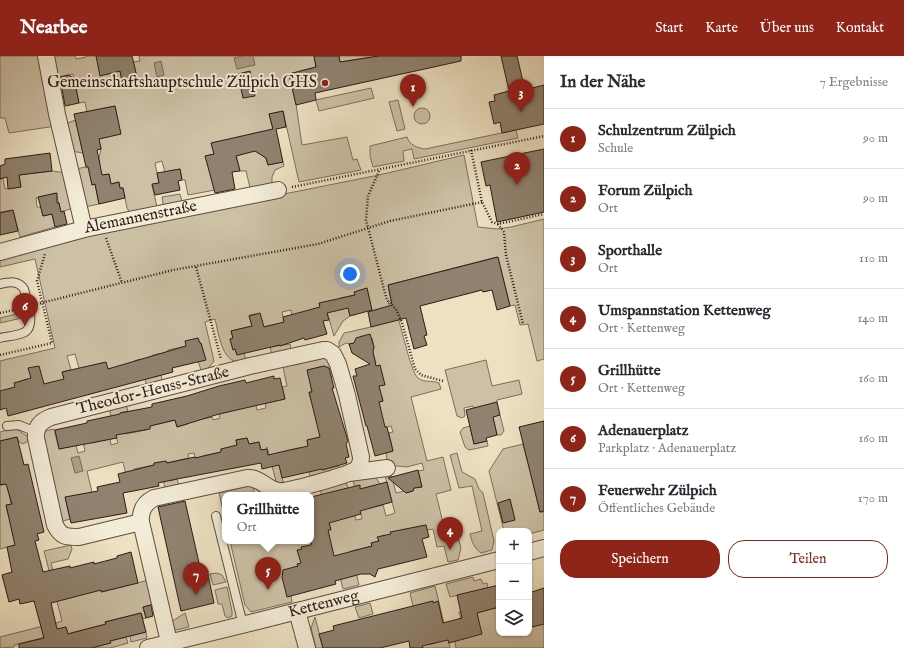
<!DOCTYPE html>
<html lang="de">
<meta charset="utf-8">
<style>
body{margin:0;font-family:"IM FELL English",serif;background:#f7f7f7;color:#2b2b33}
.controls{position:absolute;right:12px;bottom:12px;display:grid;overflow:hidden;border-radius:8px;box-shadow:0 1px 3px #0004}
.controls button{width:36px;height:36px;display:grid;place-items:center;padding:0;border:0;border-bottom:1px solid #e1e1e2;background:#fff;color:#2b2b33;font:20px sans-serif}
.you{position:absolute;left:350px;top:218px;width:14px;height:14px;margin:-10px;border:3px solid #fff;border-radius:50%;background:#1a73e8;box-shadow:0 0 0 6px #1a73e833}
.badge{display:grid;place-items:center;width:26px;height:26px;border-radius:50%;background:#8f2418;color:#fff;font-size:13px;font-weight:700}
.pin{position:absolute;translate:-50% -33px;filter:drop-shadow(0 1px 2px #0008)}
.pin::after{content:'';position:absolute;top:21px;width:14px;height:12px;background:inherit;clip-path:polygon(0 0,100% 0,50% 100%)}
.popup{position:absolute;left:222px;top:436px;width:92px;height:52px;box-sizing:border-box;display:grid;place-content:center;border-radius:8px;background:#fff;filter:drop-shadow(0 1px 3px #0005);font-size:13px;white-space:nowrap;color:#7c7c81}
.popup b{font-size:15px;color:#2b2b33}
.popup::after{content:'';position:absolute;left:50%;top:100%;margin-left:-8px;border:8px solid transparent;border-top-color:#fff}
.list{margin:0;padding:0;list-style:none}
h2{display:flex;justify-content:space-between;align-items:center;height:52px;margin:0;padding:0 16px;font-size:17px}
h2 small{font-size:13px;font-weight:400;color:#7c7c81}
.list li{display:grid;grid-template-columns:26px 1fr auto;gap:12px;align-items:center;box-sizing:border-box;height:60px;padding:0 16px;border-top:1px solid #e1e1e2}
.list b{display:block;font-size:15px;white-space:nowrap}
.list p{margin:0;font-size:13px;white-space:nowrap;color:#7c7c81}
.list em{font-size:13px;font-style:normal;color:#7c7c81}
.actions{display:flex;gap:8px;padding:12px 16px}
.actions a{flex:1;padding:9px 0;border:1px solid #8f2418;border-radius:16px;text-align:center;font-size:14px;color:#8f2418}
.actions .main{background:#8f2418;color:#fff}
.icon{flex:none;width:22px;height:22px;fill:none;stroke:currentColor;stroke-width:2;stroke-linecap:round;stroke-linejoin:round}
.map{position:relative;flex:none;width:544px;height:592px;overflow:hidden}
header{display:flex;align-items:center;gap:24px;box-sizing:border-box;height:56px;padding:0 20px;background:#8f2418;color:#fff}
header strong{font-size:19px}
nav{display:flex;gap:22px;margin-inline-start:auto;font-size:14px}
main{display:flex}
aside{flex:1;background:#fff}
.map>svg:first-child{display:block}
</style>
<header>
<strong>Nearbee</strong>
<nav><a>Start</a><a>Karte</a><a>Über uns</a><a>Kontakt</a></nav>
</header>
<main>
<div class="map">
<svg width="544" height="592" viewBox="0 0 544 592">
<rect width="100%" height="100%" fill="#ede1c2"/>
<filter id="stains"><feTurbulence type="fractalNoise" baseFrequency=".005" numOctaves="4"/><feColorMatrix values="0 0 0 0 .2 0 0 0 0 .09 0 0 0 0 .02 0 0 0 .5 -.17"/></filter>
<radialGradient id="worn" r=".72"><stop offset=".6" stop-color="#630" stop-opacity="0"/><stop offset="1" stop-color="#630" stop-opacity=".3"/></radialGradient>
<!-- green -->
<g fill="#ccc0a5" stroke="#7c6e5e">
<path d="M 0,0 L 43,0 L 56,70 L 9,77 L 5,62 L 0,62 Z"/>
<path d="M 50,0 L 75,0 L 76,3 L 86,1 L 86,0 L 103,0 L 120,15 L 122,25 L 137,21 L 133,6 L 140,5 L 139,0 L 314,0 L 316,11 L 289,18 L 296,48 L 302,89 L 347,81 L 353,104 L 357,103 L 361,114 L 299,126 L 283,55 L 269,58 L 273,74 L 251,78 L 255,95 L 261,94 L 263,100 L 266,102 L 268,109 L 283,106 L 284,110 L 275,114 L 272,121 L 272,132 L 251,136 L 246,115 L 240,115 L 232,83 L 212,87 L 214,98 L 206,100 L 215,134 L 188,139 L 185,124 L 182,124 L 180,113 L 165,116 L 162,105 L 155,107 L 159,127 L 152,129 L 158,155 L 132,160 L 127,152 L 123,132 L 120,132 L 118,126 L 111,128 L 109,118 L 91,122 L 92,129 L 95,128 L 99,148 L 85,151 L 76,113 L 100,108 L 99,102 L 101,93 L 95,65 L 117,60 L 115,50 L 87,56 L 85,46 L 79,47 L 73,18 L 55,22 Z"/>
<path d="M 339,0 L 378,0 L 340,6 Z"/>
<path d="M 371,32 L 374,42 L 319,55 L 316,44 Z"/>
<path d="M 398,44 L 405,73 L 397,75 L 389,46 Z"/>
<circle cx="422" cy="60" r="8"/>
<path d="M 76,64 L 83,97 L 71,95 L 65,68 Z"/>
<path d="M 516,74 L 518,82 L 414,103 L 412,93 L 403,95 L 404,105 L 373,111 L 370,100 L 370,90 L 407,81 C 409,89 418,92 425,93 Z"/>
<path d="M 464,99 L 478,171 L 497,173 L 511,171 L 544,163 L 544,303 L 537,305 L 528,268 L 520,269 L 515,249 L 510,250 L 497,201 L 388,229 L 391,244 L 388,247 C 390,250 394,253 396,257 C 402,270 410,315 418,322 C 424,327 432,324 439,327 L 441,333 L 411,341 L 427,405 L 443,401 L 451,434 L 436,438 L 447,483 L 458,481 L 461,492 L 458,504 L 448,506 L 444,490 L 437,491 L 433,473 L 427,474 L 426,469 L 402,474 L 387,485 L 385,479 L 378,481 L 379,485 L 371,487 L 372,490 L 351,495 L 359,529 L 343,533 L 336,507 L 302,491 L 305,506 L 298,508 L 291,540 L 292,546 L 251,556 L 245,549 L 230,485 L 311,485 L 325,475 L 331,473 L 320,433 L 346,426 L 348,432 L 335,436 L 355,460 L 356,464 L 362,463 L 353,424 L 374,419 L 380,428 L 365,432 L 370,452 L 383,449 L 386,460 L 395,457 L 384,416 L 392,421 L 396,437 L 404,435 L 406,437 L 413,435 L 414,432 L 422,431 L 418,415 L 424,414 L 422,407 L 407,411 L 388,409 L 386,397 L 393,395 L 389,377 L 393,376 L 391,370 L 373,374 L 379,346 L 383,345 L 381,338 L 361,335 L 379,331 L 374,308 L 376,307 L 372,294 L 374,291 L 372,282 L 362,280 L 357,282 L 355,287 L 349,288 L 346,287 L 339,291 L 339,286 L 344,277 L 371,271 L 383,252 L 372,255 L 367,232 L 354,236 L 355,239 L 340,242 L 348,252 L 350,260 L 343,265 L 334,280 L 324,246 L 319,247 L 320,251 L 294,268 L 291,254 L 282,256 L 284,267 L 266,270 L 261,279 L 260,258 L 255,258 L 249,259 L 252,270 L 231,275 L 233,282 L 230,283 L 233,294 L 235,293 L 237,299 L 244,297 L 246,305 C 242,305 238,306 234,305 C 221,300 218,275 215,263 L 205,266 L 214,305 L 207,314 L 202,317 L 198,305 L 205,303 L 201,287 L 168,294 L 168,296 L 160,298 L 158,298 L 153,299 L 152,301 L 155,321 L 161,319 L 163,327 L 147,331 L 140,303 L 134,305 L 121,327 L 79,312 L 75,298 L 67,300 L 71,314 L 62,316 L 64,323 L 48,336 L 29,327 L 27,323 L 15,327 L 16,332 L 2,336 L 0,335 L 0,305 L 55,292 L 35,203 L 0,211 L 0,202 L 89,177 L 379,119 Z"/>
<path d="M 52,115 L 67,117 L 73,152 L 61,156 L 56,137 L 36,142 L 37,151 L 41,151 L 43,160 L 52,158 L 55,171 L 20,181 L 13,154 L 0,156 L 0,123 L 3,122 L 5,133 L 21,131 L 19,119 Z"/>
<path d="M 180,138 L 183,149 L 164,153 L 162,141 Z"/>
<path d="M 21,257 L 22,262 L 0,267 L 0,262 Z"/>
<path d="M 290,288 L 291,293 L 272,299 L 270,291 Z"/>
<path d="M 324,302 L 329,305 L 335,319 L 331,321 L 324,310 L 308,314 L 312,336 L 309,337 L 311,344 L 315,344 L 326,380 L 307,384 L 309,394 L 316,392 L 322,414 L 339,410 L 340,412 L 310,420 L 303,393 L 298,392 L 277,397 L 284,430 L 277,429 L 267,391 L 267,393 L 261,394 L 259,386 L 249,388 L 247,382 L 236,384 L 237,390 L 221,393 L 221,396 L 202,400 L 204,409 L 197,412 L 194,397 L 188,398 L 189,402 L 166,407 L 170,425 L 177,423 L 179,429 L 165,432 L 159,406 L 154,409 L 134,413 L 137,430 L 129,432 L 123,406 L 87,415 L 92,436 L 66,445 L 70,463 L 63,465 C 58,447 41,389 45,375 L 54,373 L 59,393 L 76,389 L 78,397 L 85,395 L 81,378 L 89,375 L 92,387 L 110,383 L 111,389 L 118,387 L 109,352 L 126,348 L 128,355 L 120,357 L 125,378 L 146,374 L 146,372 L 150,372 L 150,370 L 175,364 L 177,371 L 188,368 L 183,350 L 202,359 L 203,363 L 212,361 L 213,364 L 220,362 L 219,358 L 251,350 L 255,346 L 257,354 L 266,352 L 265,347 L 285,343 L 282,331 L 287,330 L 283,311 Z"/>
<path d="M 486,304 L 492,330 L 519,324 L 522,338 L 497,344 L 497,346 L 491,348 L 494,360 L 500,359 L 504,375 L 501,379 L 497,379 L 491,354 L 475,358 L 473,350 L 464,352 L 465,360 L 462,362 L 457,360 L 445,314 Z"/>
<path d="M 470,370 L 474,388 L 487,385 L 488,390 L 469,394 L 465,391 L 460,376 L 463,372 Z"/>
<path d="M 13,373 L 18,374 L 27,380 L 28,385 L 23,388 L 19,386 L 17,381 L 0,385 L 0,376 Z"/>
<path d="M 523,388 L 528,406 L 544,402 L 532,422 L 540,456 L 544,456 L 544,474 L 529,478 L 529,475 L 504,475 L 489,415 L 503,393 Z"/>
<path d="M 457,397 L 462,416 L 475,423 L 479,433 L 483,437 L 494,485 L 492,494 L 481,497 C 474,492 472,486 470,478 L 482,475 L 472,430 L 459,432 L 450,399 Z"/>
<path d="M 0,427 L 1,429 L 7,428 L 11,448 L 6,450 L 16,489 L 0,493 Z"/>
<path d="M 252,429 L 255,439 L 225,439 L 225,463 L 219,437 Z"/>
<path d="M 71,489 L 72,493 L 68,503 L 51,507 L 55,523 L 101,534 L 102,536 L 149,524 L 154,548 L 143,551 L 146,562 L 143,563 L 141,557 L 105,566 L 106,568 L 70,577 L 68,582 L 66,571 L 54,574 L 53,568 L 62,565 L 44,495 Z"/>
<path d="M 217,517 L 222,519 L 226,526 L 213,529 L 210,518 Z"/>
<path d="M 473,521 L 474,525 L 481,523 L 483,528 L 487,527 L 488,532 L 450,541 L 446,528 Z"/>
<path d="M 435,530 L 450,592 L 423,592 L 420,582 L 428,586 L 429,589 L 442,585 L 413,550 L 410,537 Z"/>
<path d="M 227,531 L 232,555 L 232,560 L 228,562 L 225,560 L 222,548 L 218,548 L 215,534 Z"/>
<path d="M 529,533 L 531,541 L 544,555 L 544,592 L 456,592 L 454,581 L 461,563 L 459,556 L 482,550 L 484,555 L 499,551 L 499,577 L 529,577 L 529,564 L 536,562 L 529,545 Z"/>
<path d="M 370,547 L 373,558 L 359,562 L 355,551 Z"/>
<path d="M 185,557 L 189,571 L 176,574 L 173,573 L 171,566 Z"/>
<path d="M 315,561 L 323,592 L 316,592 L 311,572 Z"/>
<path d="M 47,569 L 50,580 L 14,589 L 14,591 L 0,592 L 0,581 Z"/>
<path d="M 146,576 L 147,582 L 131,586 L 130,580 Z"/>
<path d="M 126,581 L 128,587 L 110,592 L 95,592 L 95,591 L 110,587 L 110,585 Z"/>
</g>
<!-- water -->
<g fill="#ab9e88" stroke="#786a5a">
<path d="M 244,0 L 253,0 L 255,9 L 237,13 L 234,2 Z"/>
<path d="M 161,5 L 164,19 L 157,21 L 154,7 Z"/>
<path d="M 79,400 L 83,415 L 75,417 L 71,402 Z"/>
</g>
<!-- building -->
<g fill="#90826f" stroke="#2b1c16">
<path d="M 96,0 L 132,0 L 137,21 L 122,25 L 120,15 L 100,20 Z"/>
<path d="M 314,0 L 339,0 L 340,6 L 379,0 L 461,0 L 461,5 L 315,37 L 316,44 L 296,49 L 289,18 L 316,11 Z"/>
<path d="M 501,0 L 517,0 L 525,34 L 544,29 L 544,68 L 502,77 L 500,66 L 494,68 L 489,46 L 495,45 L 494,39 L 509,35 Z"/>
<path d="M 250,15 L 255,40 L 243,42 L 238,18 Z"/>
<path d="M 68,19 L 74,22 L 79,47 L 65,50 L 60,21 Z"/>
<path d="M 115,50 L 121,78 L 99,83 L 101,93 L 97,94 L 102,119 L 109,118 L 111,128 L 119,126 L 120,132 L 123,132 L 125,142 L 99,148 L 95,128 L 92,129 L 88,111 L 86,111 L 74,58 Z"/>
<path d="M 283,55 L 286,71 L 276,73 L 283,106 L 268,109 L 266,102 L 255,95 L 236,100 L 240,115 L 232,116 L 235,133 L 215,137 L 205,100 L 214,98 L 211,87 L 273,73 L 269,58 Z"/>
<path d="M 544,93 L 544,156 L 497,166 L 490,129 L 486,130 L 481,106 Z"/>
<path d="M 50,97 L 52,115 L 19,119 L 21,131 L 8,133 L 7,121 L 0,123 L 0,110 L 5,108 L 5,103 Z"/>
<path d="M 180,113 L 182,124 L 178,125 L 180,134 L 155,139 L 152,128 L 159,127 L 157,117 Z"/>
<path d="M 57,137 L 57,147 L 59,147 L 61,156 L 64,155 L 67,168 L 55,171 L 52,158 L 43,160 L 38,141 Z"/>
<path d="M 13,154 L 18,175 L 0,179 L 0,157 Z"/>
<path d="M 498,201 L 510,250 L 497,254 L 492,234 L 483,236 L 482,234 L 420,250 L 427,279 L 424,280 L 427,289 L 414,293 L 406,262 L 371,271 L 368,256 L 392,249 L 388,229 Z"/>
<path d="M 367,232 L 372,254 L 350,260 L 348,252 L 327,257 L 329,264 L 323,265 L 327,278 L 305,284 L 304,282 L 280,290 L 280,289 L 237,299 L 235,293 L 233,294 L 230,283 L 233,282 L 231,275 L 252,270 L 249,260 L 260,257 L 264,271 L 284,266 L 283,261 L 320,251 L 319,247 L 355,239 L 354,236 Z"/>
<path d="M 370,278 L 374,291 L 373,296 L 376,310 L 380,309 L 385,329 L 379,330 L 383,345 L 379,346 L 385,371 L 387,371 L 393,395 L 375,400 L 367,370 L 366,370 L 353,320 L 357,320 L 355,313 L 370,308 L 352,297 L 349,288 L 354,287 L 356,282 Z"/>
<path d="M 198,282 L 200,287 L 201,287 L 206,304 L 172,312 L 173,316 L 8,360 L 6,352 L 0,354 L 0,335 L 15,331 L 14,327 L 31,322 L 28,312 L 39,310 L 44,328 L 64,323 L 62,316 L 106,306 L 108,313 L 186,290 L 185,285 Z"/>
<path d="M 324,310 L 329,312 L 334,332 L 332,332 L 348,385 L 346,388 L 349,401 L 345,402 L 347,407 L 322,414 L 322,413 L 282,422 L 279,409 L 262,413 L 261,407 L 177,423 L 158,427 L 159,430 L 123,437 L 127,457 L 71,467 L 65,441 L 98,435 L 97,431 L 120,426 L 118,418 L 154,409 L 154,407 L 166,405 L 167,407 L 195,401 L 195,402 L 221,396 L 221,393 L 237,389 L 236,384 L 247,382 L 249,388 L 259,386 L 261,394 L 267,393 L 268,399 L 308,390 L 307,384 L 320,381 L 309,336 L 312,336 L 307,314 Z"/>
<path d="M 274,320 L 274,323 L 280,322 L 285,343 L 219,358 L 177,371 L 175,364 L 150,370 L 150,373 L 116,379 L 117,382 L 59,393 L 55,374 L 87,367 L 87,365 L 120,358 L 120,357 L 152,351 L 152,348 L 187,340 L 219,330 L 245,324 L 246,327 Z"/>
<path d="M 497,346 L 500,359 L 493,361 L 497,379 L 486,382 L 487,385 L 474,388 L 466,354 Z"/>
<path d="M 544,365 L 544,455 L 540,456 L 519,371 Z"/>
<path d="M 17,381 L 24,409 L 28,408 L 44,476 L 37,478 L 39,484 L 35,485 L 43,516 L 70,510 L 70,512 L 94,506 L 94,508 L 117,502 L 117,500 L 131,496 L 138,527 L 101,536 L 101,534 L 51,547 L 57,573 L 66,571 L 68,578 L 106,568 L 105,566 L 141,557 L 146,576 L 110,585 L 111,587 L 91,592 L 19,592 L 19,588 L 44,582 L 34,545 L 20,548 L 19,543 L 9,546 L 2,519 L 12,516 L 7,491 L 15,489 L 6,449 L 12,448 L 6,428 L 0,429 L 0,385 Z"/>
<path d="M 418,414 L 422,431 L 414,432 L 413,435 L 406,437 L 388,422 Z"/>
<path d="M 387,426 L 392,446 L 360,455 L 361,458 L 329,467 L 331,474 L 328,474 L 334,500 L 372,490 L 371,487 L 379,485 L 377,481 L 391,478 L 390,476 L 426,469 L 429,481 L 422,483 L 427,501 L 378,513 L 375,521 L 370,518 L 361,518 L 335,525 L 336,528 L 287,541 L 282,521 L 283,514 L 298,510 L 297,508 L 301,507 L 297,494 L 302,493 L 301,491 L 311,489 L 311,441 L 360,429 L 360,433 Z"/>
<path d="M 510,443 L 515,464 L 503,467 L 498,447 Z"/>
<path d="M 185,445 L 202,520 L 208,519 L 214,547 L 181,555 L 158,451 Z"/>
<path d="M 499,529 L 499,551 L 477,557 L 482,578 L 449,587 L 448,584 L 422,590 L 423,592 L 410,592 L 409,585 L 380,592 L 323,592 L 319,578 L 334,574 L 333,570 L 433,545 L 433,547 L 438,545 L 443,567 L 462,562 L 457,539 Z"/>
<path d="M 544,532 L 544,568 L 532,571 L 529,559 L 529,537 Z"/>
<path d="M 151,549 L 153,560 L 146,562 L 143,551 Z"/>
</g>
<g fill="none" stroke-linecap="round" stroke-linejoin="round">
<!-- service casing -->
<g stroke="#5c4d41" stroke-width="10">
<g id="service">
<path d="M 0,228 C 10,226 18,224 24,233 C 27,244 36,269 25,276 C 18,280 8,280 0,282"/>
<path d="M 7,370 L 19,369 L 36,376"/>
<path d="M 216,460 L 243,569"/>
</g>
</g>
<!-- minor casing -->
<g stroke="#5c4d41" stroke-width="18">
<g id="minor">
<path id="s1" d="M 46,0 L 57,58 L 84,173 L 278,134"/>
<path d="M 0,196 L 84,173"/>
<path d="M 349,417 L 387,412"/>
<path d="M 141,466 C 140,455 144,447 154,442 L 247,422 C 260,421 266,433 278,435 C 285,437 348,419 355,414 C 360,411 361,406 361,401 L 347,339 L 338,308 L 333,298 L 327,294 L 323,294 L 250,310 L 51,361 C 41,365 35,371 36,382 L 55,469 C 61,481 66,481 79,481 L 141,466 L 169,586"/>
<path d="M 529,496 L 544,492"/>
<path d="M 297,555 L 307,592"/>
<path id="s2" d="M 148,592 L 262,564 L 499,504"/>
</g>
</g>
<!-- path -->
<g stroke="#2b1c16" stroke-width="2.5" stroke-dasharray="1 2" stroke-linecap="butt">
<path d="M 471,94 L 482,146 L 492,166 L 498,168 L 544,158"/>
<path d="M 379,115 L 368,140 L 366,164 L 386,241 L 388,245 L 396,253 L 402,267 L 415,313 L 421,319 L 443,325"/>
<path d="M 292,131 L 544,80"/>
<path d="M 498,168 L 504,176 L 506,199 L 523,268"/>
<path d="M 106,182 L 122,227"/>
<path d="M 196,211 L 221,303"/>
<path d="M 37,248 L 173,214 L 318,188 L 390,165 L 482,146"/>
<path d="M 0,257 L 19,253"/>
<path d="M 0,299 L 52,287 L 37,225 L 45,198"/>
</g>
<!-- service -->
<use href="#service" stroke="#f3ecd7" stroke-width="8"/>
<!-- minor -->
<use href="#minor" stroke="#f3ecd7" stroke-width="16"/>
</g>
<!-- markers -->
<circle fill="#8f2418" stroke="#f3ecd7" stroke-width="1.5" cx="325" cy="27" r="4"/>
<g text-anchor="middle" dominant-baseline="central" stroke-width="4" stroke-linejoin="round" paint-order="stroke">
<!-- poi labels -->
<g font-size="16" fill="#2b1c16" stroke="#f3ecd7" text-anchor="end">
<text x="317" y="27">Gemeinschaftshauptschule Zülpich GHS</text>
</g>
<!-- street labels -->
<g font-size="16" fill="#2b1c16" stroke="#f3ecd7">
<text stroke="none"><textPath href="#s1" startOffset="235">Alemannenstraße</textPath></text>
<text transform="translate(153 335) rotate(-14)">Theodor-Heuss-Straße</text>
<text stroke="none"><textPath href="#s2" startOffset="181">Kettenweg</textPath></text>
</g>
</g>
<rect width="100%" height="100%" filter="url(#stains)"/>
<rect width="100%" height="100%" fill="url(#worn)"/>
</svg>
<div class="controls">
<button>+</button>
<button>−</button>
<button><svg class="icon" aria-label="layers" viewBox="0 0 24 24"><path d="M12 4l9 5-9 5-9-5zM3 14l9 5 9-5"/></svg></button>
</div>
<div class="you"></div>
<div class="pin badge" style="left:413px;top:51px">1</div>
<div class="pin badge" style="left:517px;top:129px">2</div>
<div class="pin badge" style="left:521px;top:56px">3</div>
<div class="pin badge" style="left:450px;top:494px">4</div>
<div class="pin badge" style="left:268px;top:534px">5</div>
<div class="popup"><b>Grillhütte</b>Ort</div>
<div class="pin badge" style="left:25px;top:270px">6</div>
<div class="pin badge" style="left:196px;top:539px">7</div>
</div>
<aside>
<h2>In der Nähe<small>7 Ergebnisse</small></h2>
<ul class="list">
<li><span class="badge">1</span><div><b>Schulzentrum Zülpich</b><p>Schule</p></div><em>90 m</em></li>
<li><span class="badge">2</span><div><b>Forum Zülpich</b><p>Ort</p></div><em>90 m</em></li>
<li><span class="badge">3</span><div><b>Sporthalle</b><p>Ort</p></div><em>110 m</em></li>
<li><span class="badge">4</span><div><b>Umspannstation Kettenweg</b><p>Ort · Kettenweg</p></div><em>140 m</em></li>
<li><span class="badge">5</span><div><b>Grillhütte</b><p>Ort · Kettenweg</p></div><em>160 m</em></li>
<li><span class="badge">6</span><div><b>Adenauerplatz</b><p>Parkplatz · Adenauerplatz</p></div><em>160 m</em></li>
<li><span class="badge">7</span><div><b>Feuerwehr Zülpich</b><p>Öffentliches Gebäude</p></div><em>170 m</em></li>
</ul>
<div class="actions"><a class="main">Speichern</a><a>Teilen</a></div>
</aside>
</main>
